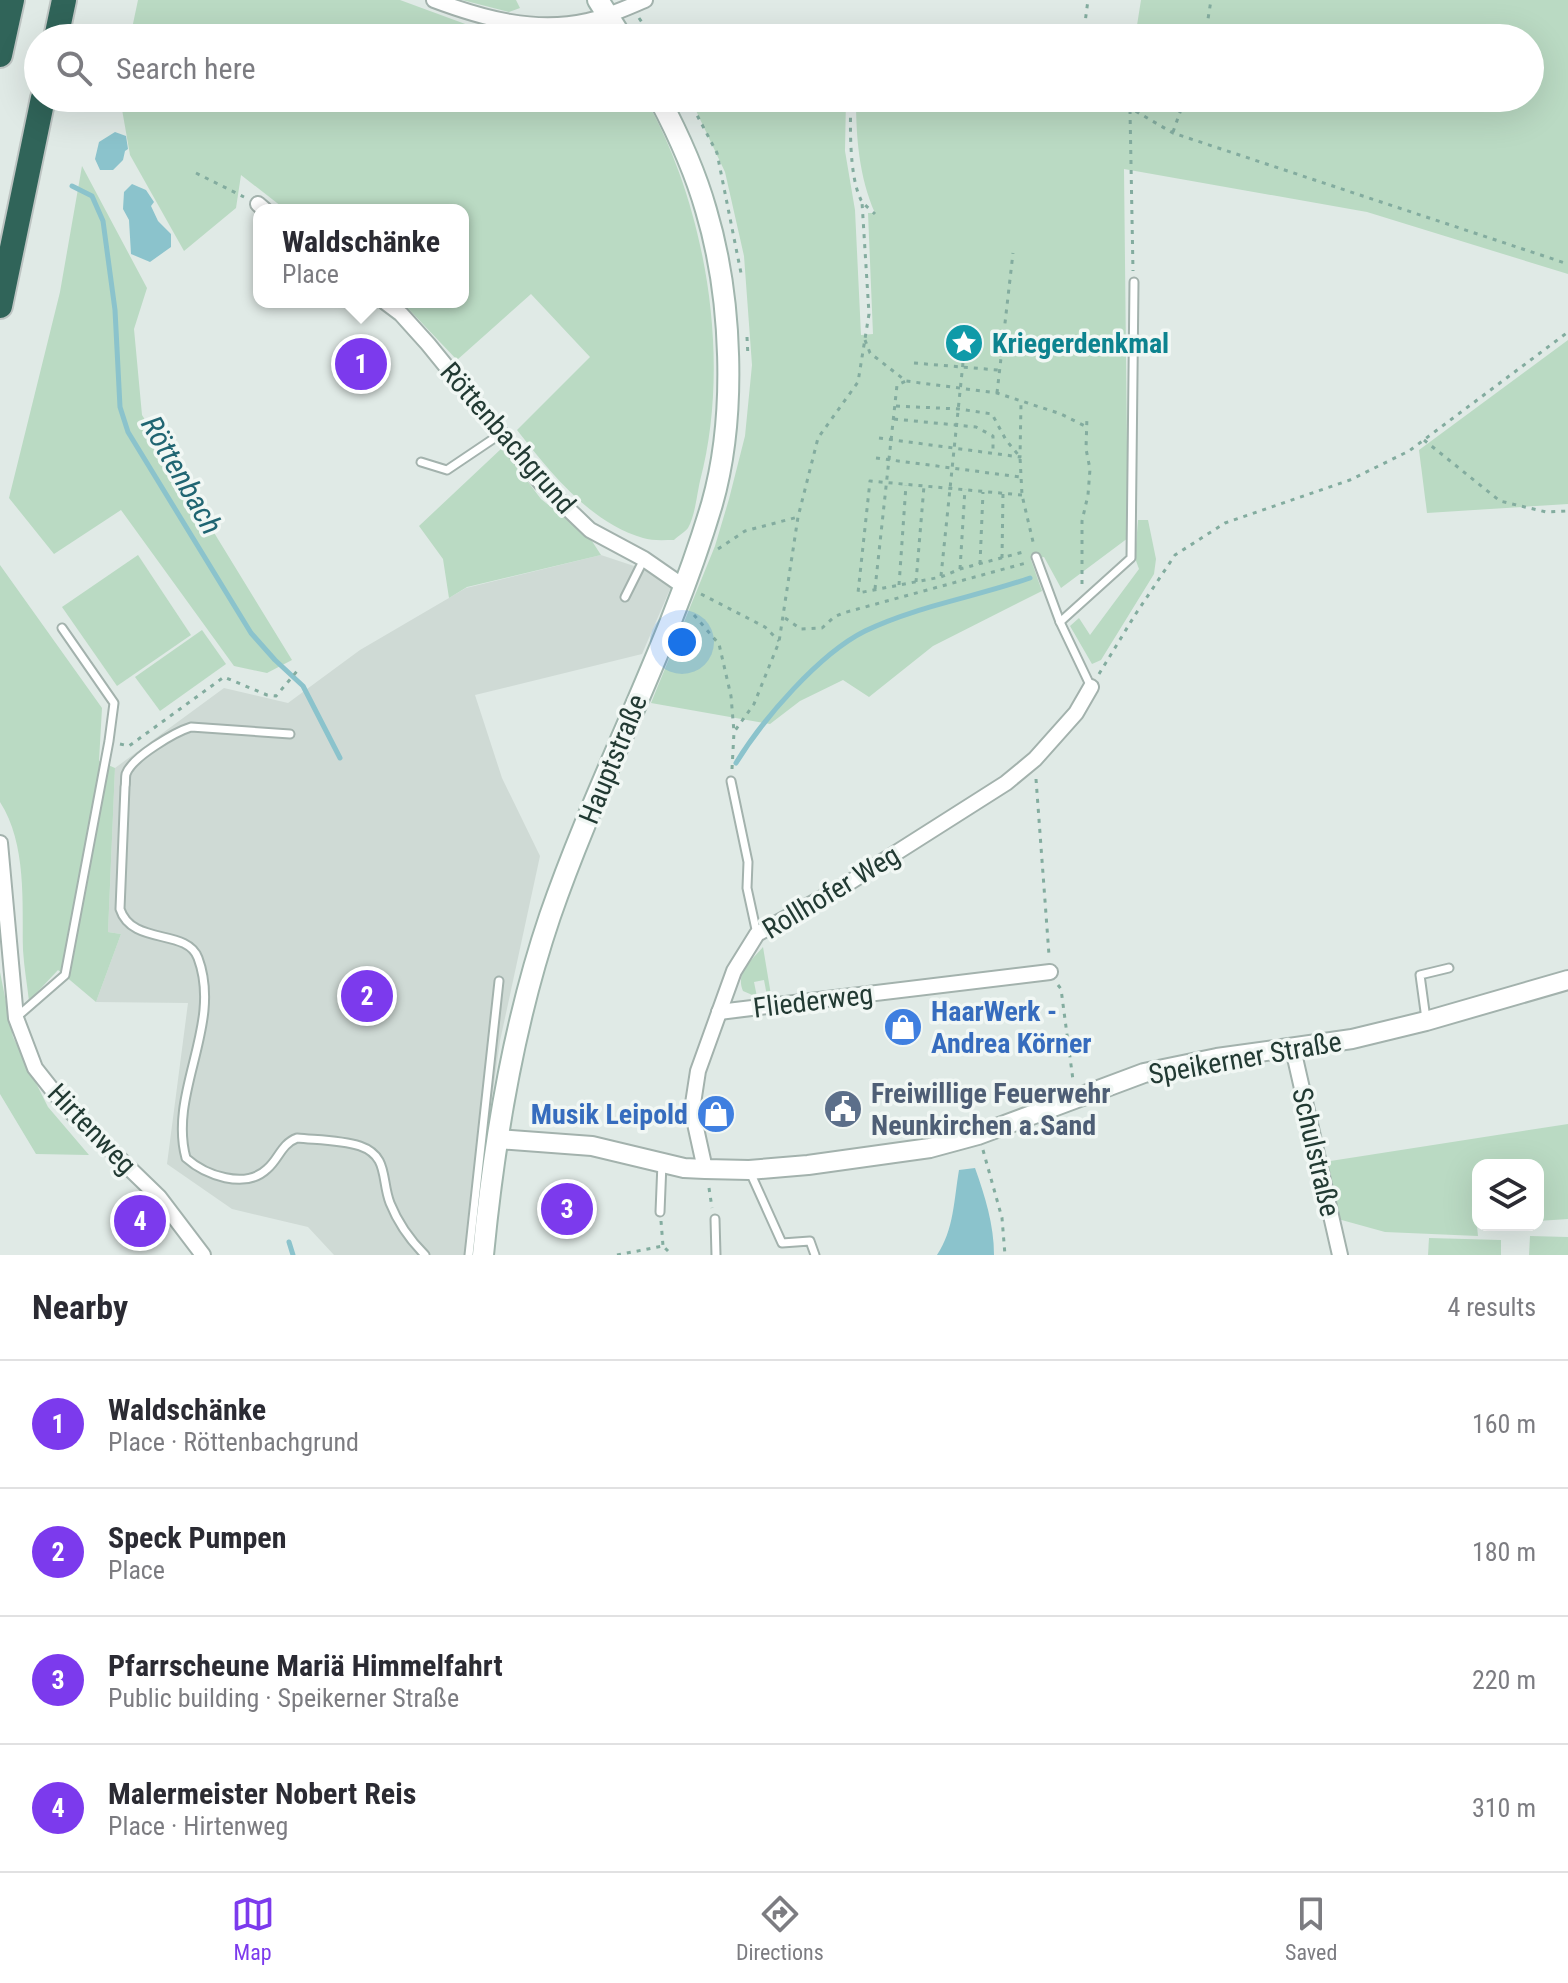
<!DOCTYPE html>
<meta charset="utf-8">
<style>
body{margin:0;font-family:"Roboto Condensed",sans-serif;background:#f7f7f7;color:#2b2b33}
.controls{position:absolute;right:24px;bottom:24px;display:grid;overflow:hidden;border-radius:16px;box-shadow:0 8px 32px #0002}
.controls button{width:72px;height:72px;display:grid;place-items:center;padding:0;border:0;border-bottom:2px solid #e1e1e2;background:#fff;color:#2b2b33;font:40px sans-serif}
.you{position:absolute;left:682px;top:642px;width:28px;height:28px;margin:-20px;border:6px solid #fff;border-radius:50%;background:#1a73e8;box-shadow:0 0 0 12px #1a73e833}
.badge{display:grid;place-items:center;width:52px;height:52px;border-radius:50%;background:#7c3aed;color:#fff;font-size:26px;font-weight:700}
.pin{position:absolute;translate:-50% -50%;border:4px solid #fff;box-shadow:0 2px 8px #0006}
.popup{position:absolute;left:253px;top:204px;width:216px;height:104px;box-sizing:border-box;display:grid;place-content:center;border-radius:16px;background:#fff;filter:drop-shadow(0 2px 6px #0005);font-size:26px;white-space:nowrap;color:#7c7c81}
.popup b{font-size:30px;color:#2b2b33}
.popup::after{content:'';position:absolute;left:50%;top:100%;margin-left:-16px;border:16px solid transparent;border-top-color:#fff}
.list{margin:0;padding:0;list-style:none}
h2{display:flex;justify-content:space-between;align-items:center;height:104px;margin:0;padding:0 32px;font-size:34px}
h2 small{font-size:26px;font-weight:400;color:#7c7c81}
.list li{display:grid;grid-template-columns:52px 1fr auto;gap:24px;align-items:center;box-sizing:border-box;height:128px;padding:0 32px;border-top:2px solid #e1e1e2}
.list b{display:block;font-size:30px;white-space:nowrap}
.list p{margin:0;font-size:26px;white-space:nowrap;color:#7c7c81}
.list em{font-size:26px;font-style:normal;color:#7c7c81}
.icon{flex:none;width:44px;height:44px;fill:none;stroke:currentColor;stroke-width:2;stroke-linecap:round;stroke-linejoin:round}
.map{position:relative;flex:none;width:1568px;height:1255px;overflow:hidden}
.search{position:absolute;background:#fff;box-shadow:0 8px 32px #0002;left:24px;right:24px;top:24px;height:88px;display:flex;align-items:center;gap:20px;box-sizing:border-box;padding:0 28px;border-radius:44px;color:#7c7c81;font-size:30px}
.sheet{height:616px;background:#fff}
nav{display:flex;justify-content:space-around;align-items:center;box-sizing:border-box;height:112px;border-top:2px solid #e1e1e2;background:#fff;font-size:22px;color:#7c7c81}
nav a{display:grid;justify-items:center;gap:4px}
nav .on{color:#7c3aed}
.map>svg:first-child{display:block}
</style>
<div class="map">
<svg width="1568" height="1255" viewBox="0 0 1568 1255">
<rect width="100%" height="100%" fill="#e0eae6"/>
<!-- built -->
<path fill="#cfdad5" d="M 601,555 L 643,569 L 671,587 L 642,654 L 475,695 L 502,778 L 540,856 L 500,1041 L 470,1255 L 334,1255 L 308,1227 L 232,1209 L 167,1164 L 188,1003 L 96,1002 L 121,934 L 108,932 L 115,768 L 224,688 L 288,703 L 360,650 L 466,588 Z"/>
<!-- green -->
<g fill="#badac3">
<path d="M 138,0 L 400,0 L 468,25 L 543,38 L 130,38 Z"/>
<path d="M 462,0 L 516,0 L 520,8 L 509,12 Z"/>
<path d="M 1141,0 L 1568,0 L 1568,274 L 1367,212 L 1124,169 L 1128,538 L 1061,588 L 1044,557 L 1031,560 L 1042,591 L 933,646 L 869,697 L 843,680 L 800,701 L 770,724 L 651,703 L 715,546 L 729,499 L 745,436 L 752,365 L 744,256 L 725,172 L 690,98 L 846,98 L 845,151 L 855,210 L 861,335 L 873,334 L 868,213 L 875,213 C 859,177 856,137 856,98 L 1530,98 L 1530,38 L 1135,38 Z"/>
<path d="M 120,98 L 645,98 C 706,205 732,360 700,481 C 697,494 695,516 688,528 C 685,532 678,536 674,540 C 664,540 652,541 643,538 C 589,522 550,472 517,430 L 590,357 L 531,294 L 457,360 L 402,302 L 463,302 L 463,210 L 286,210 L 241,175 L 236,208 L 184,251 L 130,155 Z"/>
<path d="M 82,166 L 147,288 L 134,329 L 142,415 L 292,660 L 267,673 L 234,666 L 121,510 L 54,554 L 9,498 L 60,292 Z"/>
<path d="M 1568,340 L 1568,504 L 1427,513 L 1419,450 Z"/>
<path d="M 502,448 L 541,499 L 590,538 L 601,555 L 467,587 L 449,598 L 443,559 L 419,526 Z"/>
<path d="M 1138,520 L 1148,520 L 1156,559 L 1154,574 L 1101,660 L 1092,664 L 1070,626 L 1079,618 L 1090,635 L 1139,569 L 1135,558 Z"/>
<path d="M 138,555 L 191,635 L 117,686 L 62,607 Z"/>
<path d="M 0,565 L 102,708 L 99,761 L 115,768 L 108,932 L 121,934 L 96,1002 L 58,970 L 29,1001 C 27,984 24,967 23,950 C 22,903 27,844 0,802 Z"/>
<path d="M 202,630 L 226,664 L 160,711 L 135,677 Z"/>
<path d="M 763,947 L 771,995 L 767,996 L 764,980 L 754,982 L 757,997 L 743,991 C 735,973 752,960 763,947 Z"/>
<path d="M 0,972 L 13,1037 L 48,1107 L 89,1155 L 36,1154 L 0,1094 Z"/>
<path d="M 1568,1124 L 1568,1219 L 1538,1221 L 1538,1165 L 1478,1165 L 1478,1225 L 1487,1225 L 1477,1226 L 1478,1236 L 1385,1232 L 1338,1219 L 1324,1162 Z"/>
<path d="M 1530,1236 L 1568,1237 L 1568,1255 L 1529,1255 Z"/>
<path d="M 1429,1238 L 1501,1240 L 1501,1255 L 1428,1255 Z"/>
</g>
<!-- water -->
<g fill="#8bc3cc">
<path d="M 115,132 L 126,136 L 128,149 L 125,151 L 123,160 L 113,170 L 100,170 L 95,159 L 99,142 Z"/>
<path d="M 132,184 L 146,190 L 154,202 L 151,206 L 158,221 L 171,234 L 171,247 L 150,262 L 131,254 L 129,220 L 123,209 L 124,192 Z"/>
<path d="M 975,1168 C 985,1196 994,1225 994,1255 L 937,1255 C 954,1230 954,1199 959,1170 Z"/>
</g>
<g fill="none" stroke-linecap="round" stroke-linejoin="round">
<!-- stream -->
<g stroke="#8bc3cc" stroke-width="5">
<path d="M 72,186 L 92,196 L 103,221 L 115,310 L 120,407 L 128,432 L 251,633 L 275,660 L 303,686 L 340,758"/>
<path d="M 736,763 C 763,719 819,654 865,631 C 917,606 976,597 1030,578"/>
<path d="M 289,1242 L 293,1255"/>
</g>
<!-- service casing -->
<g stroke="#a3b2ad" stroke-width="11">
<g id="service">
<path d="M 421,462 L 447,470 L 502,433"/>
<path d="M 1036,557 L 1060,622 L 1091,687"/>
<path d="M 625,597 L 644,559"/>
<path d="M 1060,622 L 1131,558 L 1134,282"/>
<path d="M 290,734 L 191,727 C 175,732 132,757 126,774 C 125,778 126,783 125,787 L 120,909 C 132,946 187,928 198,958 C 223,1025 168,1092 186,1158 C 205,1175 245,1190 267,1169 C 279,1159 281,1144 297,1138 C 317,1140 341,1140 360,1146 C 389,1156 381,1180 390,1203 C 398,1223 410,1240 425,1255"/>
<path d="M 731,781 L 748,862 L 747,888 L 757,934"/>
<path d="M 18,1016 L 65,975 L 109,741 L 114,703 L 62,628"/>
<path d="M 1426,1019 L 1420,975 L 1449,968"/>
<path d="M 750,1172 L 782,1243 L 810,1241 L 815,1255"/>
<path d="M 660,1212 L 662,1163"/>
<path d="M 715,1219 L 716,1255"/>
<path d="M 469,1255 L 499,981"/>
</g>
</g>
<!-- minor casing -->
<g stroke="#a3b2ad" stroke-width="18">
<g id="minor">
<path d="M 434,0 C 482,18 535,33 587,21 C 607,17 626,8 645,0"/>
<path d="M 258,204 L 265,210"/>
<path d="M 385,302 L 401,314 L 428,344 L 541,483 L 590,530 L 644,559 L 683,586"/>
<path d="M 0,843 L 16,1018 L 35,1068 L 65,1106 L 159,1197 L 203,1255"/>
<path d="M 719,1012 L 1050,972"/>
<path d="M 1293,1049 L 1340,1255"/>
<path d="M 705,1169 L 692,1110 L 698,1071 L 734,971 L 757,934 L 847,884 L 1006,783 L 1035,759 L 1076,713 L 1091,687"/>
</g>
</g>
<!-- tertiary casing -->
<g stroke="#a3b2ad" stroke-width="22">
<path id="tertiary" d="M 498,1139 L 592,1146 L 684,1168 L 705,1169 L 749,1170 L 808,1165 L 930,1148 L 978,1135 L 1144,1073 L 1217,1058 L 1352,1039 L 1426,1021 L 1568,980"/>
</g>
<!-- secondary casing -->
<g stroke="#a0b5ad" stroke-width="24">
<g id="secondary">
<path d="M 598,0 L 622,38"/>
<path d="M 483,1255 C 494,1141 513,1025 550,916 C 598,777 670,646 712,504 C 737,416 732,297 706,210 C 695,171 678,134 659,98"/>
</g>
</g>
<!-- motorway casing -->
<g stroke="#bdc4c2" stroke-width="28">
<g id="motorway">
<path d="M 56,38 L 64,0"/>
<path d="M 0,55 L 12,0"/>
<path d="M 0,306 L 43,98"/>
</g>
</g>
<!-- path -->
<g stroke="#83ac9f" stroke-width="3" stroke-dasharray="4 6" stroke-linecap="butt">
<path d="M 639,18 L 653,38"/>
<path d="M 1083,38 L 1088,0"/>
<path d="M 1205,38 L 1211,0"/>
<path d="M 688,98 L 717,153 L 741,273"/>
<path d="M 851,98 C 850,125 849,176 861,200 C 864,205 871,210 875,214"/>
<path d="M 1121,98 L 1130,108 L 1173,133 L 1568,264"/>
<path d="M 1130,110 L 1133,271"/>
<path d="M 1173,132 L 1185,98"/>
<path d="M 196,173 L 244,197"/>
<path d="M 747,337 L 748,357"/>
<path d="M 865,340 L 870,353 L 906,381 L 997,393 L 1061,414 L 1087,427"/>
<path d="M 914,363 L 998,370"/>
<path d="M 997,393 L 1013,253"/>
<path d="M 896,406 L 959,409 L 992,414 L 1006,440 L 1020,457 L 1022,495 L 1034,546"/>
<path d="M 894,419 L 976,427 L 993,436 L 993,451"/>
<path d="M 879,438 L 1020,457 L 1021,403"/>
<path d="M 1424,440 L 1500,501 L 1546,512 L 1568,511"/>
<path d="M 876,458 L 1020,477"/>
<path d="M 1022,495 L 870,481 L 858,593 L 941,577 L 960,569 L 1027,551"/>
<path d="M 718,549 L 745,531 L 798,517"/>
<path d="M 1002,558 L 1003,493"/>
<path d="M 980,564 L 983,492"/>
<path d="M 960,569 L 965,489"/>
<path d="M 941,576 L 964,353"/>
<path d="M 916,582 L 924,486"/>
<path d="M 1082,584 L 1082,521 L 1088,495 L 1090,469 L 1086,449 L 1087,416"/>
<path d="M 899,585 L 906,485"/>
<path d="M 875,589 L 897,385 L 906,381"/>
<path d="M 701,594 L 765,627 L 779,641"/>
<path d="M 694,615 L 719,644 L 731,696 L 734,732"/>
<path d="M 785,618 L 801,629 L 822,628 L 834,617 L 843,613 L 1026,563"/>
<path d="M 1099,674 L 1135,615 L 1175,555 L 1225,523 L 1350,480 L 1409,451 L 1568,332"/>
<path d="M 120,744 L 129,746 L 224,677 L 267,695 L 276,696 L 298,670"/>
<path d="M 732,769 L 734,732 L 754,704 L 779,642 L 798,517 L 818,438 L 858,382 L 869,314 L 862,202"/>
<path d="M 1036,779 L 1049,955"/>
<path d="M 1058,985 L 1061,989 L 1073,1080"/>
<path d="M 983,1150 L 1002,1218 L 1005,1255"/>
<path d="M 709,1188 L 712,1208"/>
<path d="M 661,1221 L 663,1246"/>
<path d="M 617,1255 L 663,1246 L 672,1255"/>
</g>
<!-- service -->
<use href="#service" stroke="#fff" stroke-width="7"/>
<!-- minor -->
<use href="#minor" stroke="#fff" stroke-width="14"/>
<!-- tertiary -->
<use href="#tertiary" stroke="#fff" stroke-width="18"/>
<!-- secondary -->
<use href="#secondary" stroke="#fff" stroke-width="20"/>
<!-- motorway -->
<use href="#motorway" stroke="#306459" stroke-width="24"/>
</g>
<!-- icons -->
<defs>
<g id="sight-disc" transform="scale(2)"><circle r="9.5" fill="#0f9aa8" stroke="#f1f7f4"/><path d="M0-6L1.8-2.2L6-1.7L2.9 1.2L3.7 5.4L0 3.3L-3.7 5.4L-2.9 1.2L-6-1.7L-1.8-2.2Z" fill="#fff"/></g>
<g id="shop-disc" transform="scale(2)"><circle r="9.5" fill="#3f7fe0" stroke="#f1f7f4"/><path d="M-5-2.5h2.3a2.7 3.5 0 0 1 5.4 0H5L5.5 6h-11ZM-1.5-2.5h3a1.5 2.3 0 0 0-3 0Z" fill="#fff"/></g>
<g id="civic-disc" transform="scale(2)"><circle r="9.5" fill="#5c6f8a" stroke="#f1f7f4"/><path d="M-.6-6.5H3V-4.5H.6V-3L4-1V1h2V6H-6V1h2V-1L-.6-3ZM-1.2 2.5V6h2.4V2.5Z" fill="#fff"/></g>
</defs>
<g fill-rule="evenodd">
<use href="#sight-disc" x="964" y="343"/>
<use href="#shop-disc" x="903" y="1027"/>
<use href="#civic-disc" x="843" y="1109"/>
<use href="#shop-disc" x="716" y="1114"/>
</g>
<g text-anchor="middle" dominant-baseline="central" stroke-width="7" stroke-linejoin="round" paint-order="stroke">
<!-- culture labels -->
<g font-size="28" font-weight="bold" fill="#0d838f" stroke="#f1f7f4" text-anchor="start">
<text x="992" y="343">Kriegerdenkmal</text>
</g>
<!-- street labels -->
<g font-size="28" fill="#223a33" stroke="#f1f7f4">
<text transform="translate(508 438) rotate(49)">Röttenbachgrund</text>
<text transform="translate(613 759) rotate(-68)">Hauptstraße</text>
<text transform="translate(831 892) rotate(-31)">Rollhofer Weg</text>
<text transform="translate(813 1001) rotate(-7)">Fliederweg</text>
<text transform="translate(1245 1058) rotate(-10)">Speikerner Straße</text>
<text transform="translate(92 1129) rotate(46)">Hirtenweg</text>
<text transform="translate(1316 1152) rotate(77)">Schulstraße</text>
</g>
<!-- shop labels -->
<g font-size="28" font-weight="bold" fill="#366cbe" stroke="#f1f7f4" text-anchor="start">
<text x="931" y="1011">HaarWerk -<tspan x="931" dy="32">Andrea Körner</tspan></text>
<text x="688" y="1114" text-anchor="end">Musik Leipold</text>
</g>
<!-- service labels -->
<g font-size="28" font-weight="bold" fill="#4e5e75" stroke="#f1f7f4" text-anchor="start">
<text x="871" y="1093">Freiwillige Feuerwehr<tspan x="871" dy="32">Neunkirchen a.Sand</tspan></text>
</g>
<!-- water labels -->
<g font-size="30" font-style="italic" fill="#206572" stroke="#f1f7f4">
<text transform="translate(182 475) rotate(60)">Röttenbach</text>
</g>
</g>
</svg>
<div class="controls">
<button><svg class="icon" aria-label="layers" viewBox="0 0 24 24"><path d="M12 4l9 5-9 5-9-5zM3 14l9 5 9-5"/></svg></button>
</div>
<div class="you"></div>
<div class="pin badge" style="left:361px;top:364px">1</div>
<div class="popup"><b>Waldschänke</b>Place</div>
<div class="pin badge" style="left:367px;top:996px">2</div>
<div class="pin badge" style="left:567px;top:1209px">3</div>
<div class="pin badge" style="left:140px;top:1221px">4</div>
<div class="search"><svg class="icon" aria-label="search" viewBox="0 0 24 24"><circle cx="10" cy="10" r="6"/><path d="M15 15l6 6"/></svg>Search here</div>
</div>
<section class="sheet">
<h2>Nearby<small>4 results</small></h2>
<ul class="list">
<li><span class="badge">1</span><div><b>Waldschänke</b><p>Place · Röttenbachgrund</p></div><em>160 m</em></li>
<li><span class="badge">2</span><div><b>Speck Pumpen</b><p>Place</p></div><em>180 m</em></li>
<li><span class="badge">3</span><div><b>Pfarrscheune Mariä Himmelfahrt</b><p>Public building · Speikerner Straße</p></div><em>220 m</em></li>
<li><span class="badge">4</span><div><b>Malermeister Nobert Reis</b><p>Place · Hirtenweg</p></div><em>310 m</em></li>
</ul>
</section>
<nav>
<a class="on"><svg class="icon" aria-label="map" viewBox="0 0 24 24"><path d="M3 6l6-2 6 2 6-2v14l-6 2-6-2-6 2zM9 4v14M15 6v14"/></svg>Map</a>
<a><svg class="icon" aria-label="directions" viewBox="0 0 24 24"><path d="M12 3l9 9-9 9-9-9zM9 14v-3h6M13 9l2 2-2 2"/></svg>Directions</a>
<a><svg class="icon" aria-label="saved" viewBox="0 0 24 24"><path d="M7 4h10v16l-5-4-5 4z"/></svg>Saved</a>
</nav>
